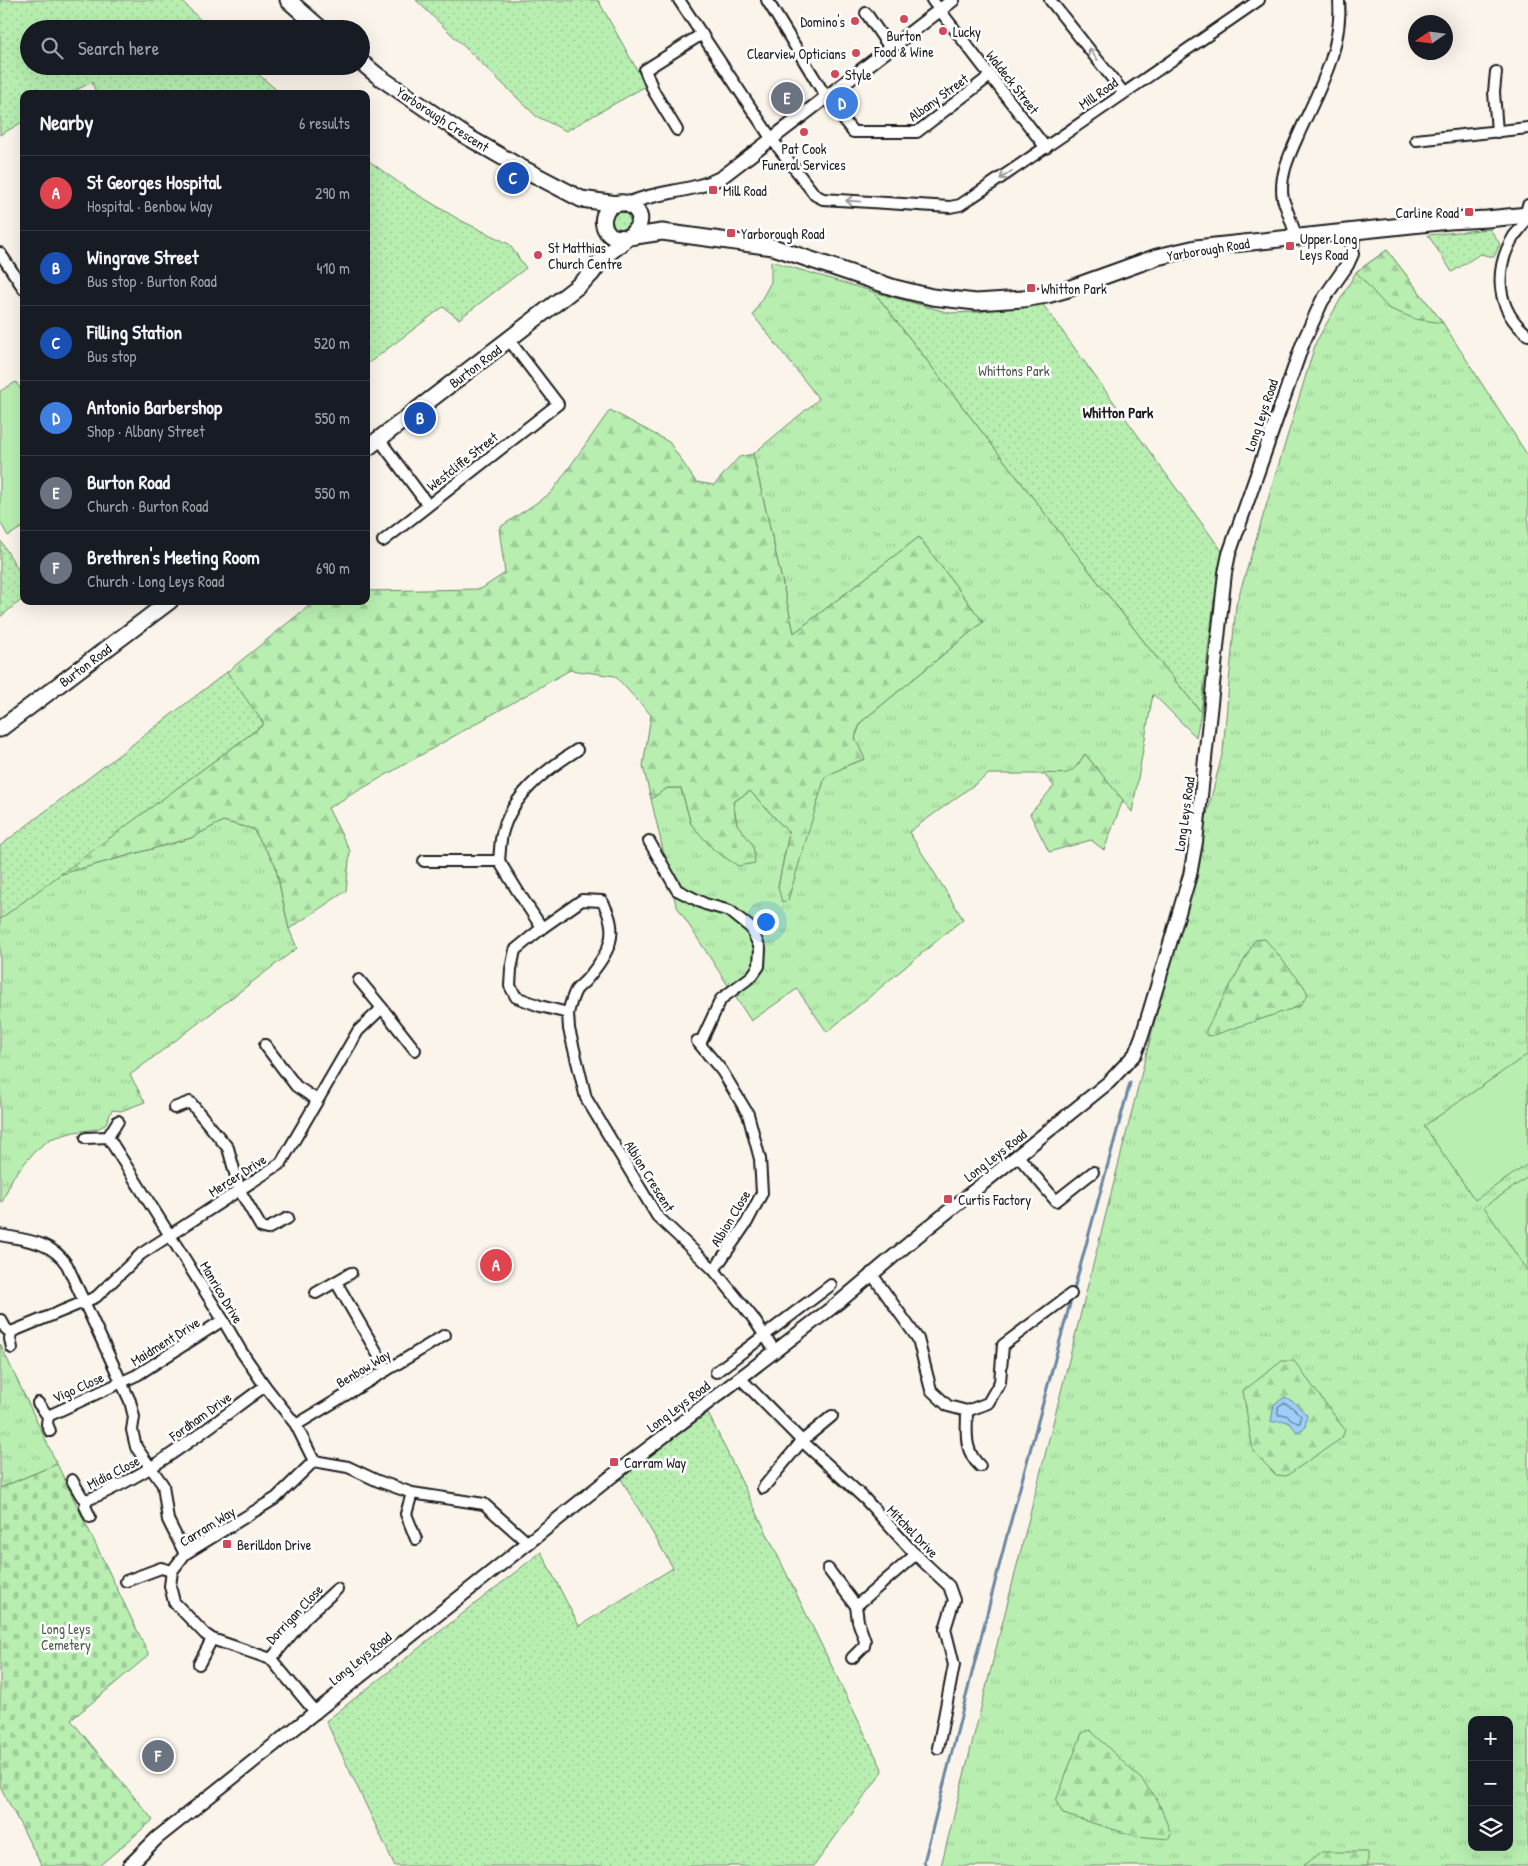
<!DOCTYPE html>
<meta charset="utf-8">
<style>
body{margin:0;font-family:"Patrick Hand",sans-serif;background:#20242c;color:#f1f3f6}
.controls{position:absolute;right:15px;bottom:15px;display:grid;overflow:hidden;border-radius:10px;box-shadow:0 5px 20px #0002}
.controls button{width:45px;height:45px;display:grid;place-items:center;padding:0;border:0;border-bottom:1px solid #363941;background:#171b24;color:#f1f3f6;font:25px sans-serif}
.compass{position:absolute;left:1408px;top:15px;width:45px;height:45px;border-radius:50%;background:#171b24;box-shadow:0 5px 20px #0002;rotate:257deg}
.you{position:absolute;left:765px;top:921px;width:18px;height:18px;margin:-12px;border:4px solid #fff;border-radius:50%;background:#1a73e8;box-shadow:0 0 0 8px #1a73e833}
.badge{display:grid;place-items:center;width:32px;height:32px;border-radius:50%;background:#d1495b;color:#fff;font-size:16px;font-weight:700}
.pin{position:absolute;translate:-50% -50%;border:2px solid #fff;box-shadow:0 1px 5px #0006}
.list{margin:0;padding:0;list-style:none}
h2{display:flex;justify-content:space-between;align-items:center;height:65px;margin:0;padding:0 20px;font-size:21px}
h2 small{font-size:16px;font-weight:400;color:#9ea1a6}
.list li{display:grid;grid-template-columns:32px 1fr auto;gap:15px;align-items:center;box-sizing:border-box;height:75px;padding:0 20px;border-top:1px solid #363941}
.list b{display:block;font-size:19px;white-space:nowrap}
.list p{margin:0;font-size:16px;white-space:nowrap;color:#9ea1a6}
.list em{font-size:16px;font-style:normal;color:#9ea1a6}
.icon{flex:none;width:28px;height:28px;fill:none;stroke:currentColor;stroke-width:2;stroke-linecap:round;stroke-linejoin:round}
.map{position:relative;flex:none;width:1528px;height:1866px;overflow:hidden}
.search{position:absolute;background:#171b24;box-shadow:0 5px 20px #0002;left:20px;top:20px;width:350px;height:55px;display:flex;align-items:center;gap:12px;box-sizing:border-box;padding:0 18px;border-radius:28px;color:#9ea1a6;font-size:19px}
.panel{position:absolute;background:#171b24;box-shadow:0 5px 20px #0002;left:20px;top:90px;width:350px;height:515px;border-radius:10px}
.map>svg:first-child{display:block}
</style>
<div class="map">
<svg width="1528" height="1866" viewBox="0 0 1528 1866">
<defs>
<pattern id="grass-tufts" width="24" height="20" patternUnits="userSpaceOnUse" patternTransform="scale(1.25)"><rect width="24" height="20" fill="#b8efb1"/><path d="M3 7l-1-3M5 7V3M7 7l1-3M15 17l-1-3M17 17v-4M19 17l1-3" fill="none" stroke="#9ecc98"/></pattern>
<pattern id="forest-firs" width="22" height="20" patternUnits="userSpaceOnUse" patternTransform="scale(1.25)"><rect width="22" height="20" fill="#b8efb1"/><path d="M5 1l3.5 6h-7zM16 11l3.5 6h-7z" fill="#9ecc98"/></pattern>
<pattern id="cemetery-stones" width="16" height="16" patternUnits="userSpaceOnUse" patternTransform="scale(1.25)"><rect width="16" height="16" fill="#b8efb1"/><path d="M2 7V4a2 2 0 0 1 4 0v3zM10 15v-3a2 2 0 0 1 4 0v3z" fill="#9ecc98"/></pattern>
<pattern id="park-dots" width="8" height="8" patternUnits="userSpaceOnUse" patternTransform="scale(1.25)"><rect width="8" height="8" fill="#b8efb1"/><path d="M2 2h.1M6 6h.1" fill="none" stroke="#9ecc98" stroke-width="1.8" stroke-linecap="round"/></pattern>
</defs>
<rect width="100%" height="100%" fill="#fbf4eb"/>
<filter id="ink" filterUnits="userSpaceOnUse"><feTurbulence type="fractalNoise" baseFrequency=".02" numOctaves="2"/><feDisplacementMap in="SourceGraphic" scale="10" xChannelSelector="R" yChannelSelector="G"/><feConvolveMatrix kernelMatrix="1 2 1 2 8 2 1 2 1" color-interpolation-filters="sRGB"/></filter>
<g filter="url(#ink)">
<!-- grass -->
<g fill="url(#grass-tufts)" stroke="#6a8666" fill-rule="evenodd">
<path d="M 1387,250 L 1443,323 L 1528,456 L 1528,1866 L 941,1866 L 1223,751 L 1236,605 L 1316,342 L 1356,272 ZM 1472,1720 L 1509,1720 L 1509,1847 L 1472,1847 Z"/>
<path d="M 771,261 L 874,292 L 1149,648 L 1201,712 L 1196,737 L 1153,694 L 1132,812 L 1085,754 L 1074,771 L 1067,774 L 989,774 L 909,832 L 963,919 L 827,1032 L 797,989 L 751,1021 L 676,905 L 651,799 L 667,788 L 681,788 L 691,824 L 752,845 L 737,824 L 733,802 L 750,791 L 789,833 L 778,887 L 812,817 L 825,777 L 848,765 L 864,759 L 855,738 L 861,722 L 983,622 L 919,537 L 794,633 L 753,454 L 819,399 L 753,315 L 771,282 Z"/>
<path d="M 223,821 L 253,829 L 275,864 L 289,929 L 297,948 L 130,1075 L 145,1102 L 121,1111 L 112,1110 L 105,1125 L 97,1129 L 74,1132 L 50,1139 L 35,1151 L 13,1177 L 2,1202 L 0,1201 L 0,919 L 58,875 L 191,838 Z"/>
<path d="M 0,1344 L 57,1464 L 0,1488 Z"/>
</g>
<!-- forest -->
<g fill="url(#forest-firs)" stroke="#6a8666">
<path d="M 1387,250 L 1443,323 L 1415,319 L 1388,308 L 1356,272 Z"/>
<path d="M 610,410 L 669,442 L 696,482 L 714,485 L 739,457 L 753,454 L 794,633 L 919,537 L 983,622 L 861,722 L 855,738 L 865,759 L 848,765 L 825,777 L 788,900 L 782,902 L 778,887 L 789,833 L 750,791 L 733,802 L 737,824 L 753,845 L 755,863 L 738,866 L 714,850 L 691,824 L 681,788 L 667,788 L 651,799 L 643,766 L 651,715 L 615,676 L 570,670 L 328,808 L 350,851 L 346,891 L 289,929 L 275,864 L 253,829 L 223,821 L 191,838 L 58,875 L 263,725 L 227,672 L 315,601 L 366,601 L 366,591 L 481,589 L 505,573 L 499,528 L 551,493 Z"/>
<path d="M 1085,754 L 1123,800 L 1104,850 L 1091,840 L 1049,852 L 1030,814 L 1054,786 L 1043,773 C 1069,774 1070,777 1085,754 Z"/>
<path d="M 1265,939 L 1303,985 L 1308,994 L 1300,1006 L 1211,1036 L 1206,1035 L 1206,1030 L 1255,940 Z"/>
<path d="M 1282,1361 L 1294,1361 L 1345,1430 L 1342,1438 L 1286,1476 L 1276,1475 L 1253,1451 L 1243,1391 Z"/>
<path d="M 1090,1730 L 1142,1780 L 1159,1803 L 1171,1834 L 1169,1839 L 1135,1836 L 1063,1814 L 1056,1801 L 1082,1733 Z"/>
<path d="M 1322,1852 L 1368,1852 L 1368,1866 L 1303,1866 Z"/>
</g>
<!-- cemetery -->
<path fill="url(#cemetery-stones)" stroke="#6a8666" d="M 57,1464 L 149,1655 L 71,1720 L 153,1820 L 99,1866 L 42,1866 L 0,1786 L 0,1488 Z"/>
<!-- park -->
<g fill="url(#park-dots)" stroke="#6a8666">
<path d="M 0,0 L 181,0 L 209,29 L 29,29 L 29,66 L 249,66 L 281,94 L 102,94 L 95,90 L 92,82 L 68,94 L 24,94 L 24,121 L 0,135 Z"/>
<path d="M 416,0 L 598,0 L 646,86 L 566,131 L 536,116 Z"/>
<path d="M 366,159 L 405,187 L 458,219 L 509,244 L 526,268 L 459,319 L 443,307 L 366,365 Z"/>
<circle cx="621" cy="221" r="9"/>
<path d="M 1490,229 L 1500,244 L 1494,257 L 1480,254 L 1452,272 L 1428,235 Z"/>
<path d="M 874,292 L 950,313 L 978,312 L 1041,302 L 1227,558 L 1214,600 L 1201,712 L 1149,648 Z"/>
<path d="M 0,540 L 24,579 L 24,598 L 0,617 Z"/>
<path d="M 227,672 L 264,724 L 0,919 L 0,846 Z"/>
<path d="M 708,1413 L 883,1771 L 814,1866 L 395,1866 L 326,1721 L 541,1552 L 579,1626 L 673,1568 L 620,1477 Z"/>
</g>
<!-- pitch -->
<g fill="#b8efb1" stroke="#6a8666">
<path d="M 16,382 L 24,395 L 24,526 L 8,536 L 0,522 L 0,391 Z"/>
<path d="M 1528,1054 L 1528,1164 L 1475,1200 L 1424,1126 Z"/>
<path d="M 1528,1177 L 1528,1272 L 1484,1207 Z"/>
</g>
<!-- water -->
<path fill="#9dcdf9" stroke="#6986a1" d="M 1285,1397 L 1295,1403 L 1307,1415 L 1305,1428 L 1297,1432 C 1285,1417 1287,1422 1271,1422 L 1274,1404 Z"/>
<g fill="none" stroke-linecap="round" stroke-linejoin="round">
<!-- shore -->
<path stroke="#506374" stroke-width="1" d="M 1284,1403 L 1292,1407 L 1301,1416 L 1300,1423 L 1297,1423 L 1286,1415 L 1278,1415 L 1278,1407 Z"/>
<!-- stream -->
<path stroke="#6986a1" stroke-width="3" d="M 926,1866 L 924,1862 L 1006,1539 L 1130,1083"/>
<!-- minor casing -->
<g stroke="#1c1c1c" stroke-width="14">
<g id="minor">
<path d="M 679,0 L 771,138 L 815,195 L 823,199 L 950,207 L 960,205 C 1061,138 1160,68 1259,0"/>
<path d="M 767,0 L 826,97 L 853,132 L 917,132 L 990,76"/>
<path d="M 932,0 L 1046,148"/>
<path d="M 1050,0 L 1123,92"/>
<path d="M 866,13 L 890,48"/>
<path d="M 1496,72 L 1494,92 L 1497,132"/>
<path d="M 677,130 L 654,92 L 645,70 L 702,34"/>
<path d="M 1416,140 L 1528,128"/>
<path d="M 1528,205 C 1526,211 1526,218 1523,224 C 1521,229 1517,232 1514,236 C 1493,270 1496,310 1528,335"/>
<path d="M 1297,238 L 1283,199 C 1278,175 1292,150 1301,129 C 1320,88 1343,46 1339,0"/>
<path d="M 0,253 L 24,289"/>
<path d="M 379,439 L 428,505"/>
<path d="M 383,541 L 558,404 L 509,340"/>
<path d="M 649,841 L 677,890 L 705,904 L 730,911 L 751,928 L 760,948 L 759,966 L 752,976 L 721,999 L 700,1044"/>
<path d="M 424,861 L 499,861 L 517,890 L 542,928 L 515,950 L 511,969 L 510,986 L 516,997 L 540,1006 L 568,1013 L 569,1029 L 586,1098 L 657,1216 L 714,1270 L 753,1318 L 775,1351"/>
<path d="M 499,861 C 500,852 500,843 502,834 C 512,795 544,771 577,750"/>
<path d="M 542,928 L 582,900 L 602,901 C 621,933 609,953 587,979 C 584,983 579,986 576,990 C 572,997 570,1006 568,1013"/>
<path d="M 382,1008 L 415,1050"/>
<path d="M 697,1041 L 722,1071 L 748,1114 L 760,1159 L 762,1193 L 747,1222 L 714,1270"/>
<path d="M 265,1045 L 296,1086 L 317,1100"/>
<path d="M 174,1108 L 190,1102 L 228,1148 L 240,1191 L 261,1227 L 267,1229 L 288,1218"/>
<path d="M 108,1137 L 223,1320 L 241,1351 L 265,1386 L 296,1425 L 314,1461"/>
<path d="M 86,1138 L 108,1137 L 118,1121"/>
<path d="M 1018,1156 L 1056,1201 L 1093,1172"/>
<path d="M 0,1235 C 25,1240 52,1241 67,1265 L 130,1401 L 134,1417 L 132,1430 L 136,1447 L 163,1485 L 168,1520 L 185,1554"/>
<path d="M 871,1273 L 918,1339 L 931,1390 L 948,1406 L 967,1411 L 988,1403 L 1000,1382 L 1003,1345 L 1071,1294"/>
<path d="M 336,1282 L 387,1370"/>
<path d="M 316,1293 L 351,1273"/>
<path d="M 1,1320 L 6,1329 L 11,1332"/>
<path d="M 11,1332 L 96,1297 L 141,1254 L 281,1163 L 358,1031 L 382,1008 L 359,980"/>
<path d="M 11,1332 L 10,1339 L 12,1348"/>
<path d="M 716,1372 L 831,1285"/>
<path d="M 740,1378 L 802,1441 L 865,1499 L 913,1552 L 949,1586 L 954,1600 L 945,1629 L 954,1665 L 938,1748"/>
<path d="M 38,1403 L 48,1416 L 47,1424 L 50,1431"/>
<path d="M 967,1411 C 967,1432 963,1450 980,1466"/>
<path d="M 48,1416 L 137,1375 L 223,1320"/>
<path d="M 296,1425 L 445,1335"/>
<path d="M 72,1480 L 82,1497 L 87,1500"/>
<path d="M 763,1488 L 802,1441 L 832,1416"/>
<path d="M 412,1493 L 406,1514 L 416,1539"/>
<path d="M 87,1500 C 153,1474 208,1427 265,1386"/>
<path d="M 87,1500 L 85,1506 L 90,1517"/>
<path d="M 828,1569 L 856,1606 L 915,1555"/>
<path d="M 126,1581 L 161,1568 L 172,1571"/>
<path d="M 852,1658 L 864,1646 L 865,1641 L 858,1621 L 856,1606"/>
<path d="M 271,1659 L 306,1617 L 337,1589"/>
<path d="M 199,1664 L 212,1639"/>
<path d="M 316,1713 L 271,1659 L 212,1639 L 205,1634 L 174,1602 L 170,1586 L 172,1571 L 185,1554 L 276,1498 L 314,1461 L 348,1467 L 378,1481 L 412,1493 L 484,1504 L 528,1543"/>
</g>
</g>
<!-- tertiary casing -->
<g stroke="#1c1c1c" stroke-width="16">
<g id="tertiary">
<path d="M 627,204 C 658,190 692,193 722,177 L 953,0"/>
<path d="M 129,1866 L 157,1838 L 612,1476 L 838,1303 L 920,1234 L 1109,1082 L 1135,1054 L 1142,1036 L 1171,940 L 1190,875 L 1196,842 L 1225,573 L 1229,554 L 1303,343 L 1322,301 L 1347,265 L 1352,254 L 1353,232"/>
</g>
</g>
<!-- secondary casing -->
<g stroke="#1c1c1c" stroke-width="19">
<g id="secondary">
<path d="M 288,0 L 321,29"/>
<path d="M 361,62 L 378,76 L 466,136 L 518,166 L 581,199 L 617,204"/>
<path d="M 629,237 L 662,232 L 773,247 L 895,288 L 932,297 L 976,302 L 1023,299 L 1047,295 L 1068,289 L 1157,257 L 1196,248 L 1449,221 L 1487,219 L 1528,215"/>
<path d="M 366,449 L 578,286 C 582,282 588,278 592,273 C 596,268 599,262 604,257 C 615,246 658,224 631,206 C 611,193 591,223 613,237 L 626,238"/>
<path d="M 0,729 L 170,601"/>
</g>
</g>
<!-- minor -->
<use href="#minor" stroke="#fff" stroke-width="10"/>
<!-- tertiary -->
<use href="#tertiary" stroke="#fff" stroke-width="12"/>
<!-- secondary -->
<use href="#secondary" stroke="#fff" stroke-width="15"/>
</g>
<!-- one-way arrows -->
<defs><path id="oneway-shaft" d="M-6 0H5M1.5-3L5.5 0L1.5 3" fill="none" stroke-width="1.6" stroke-linecap="round" stroke-linejoin="round" transform="scale(1.25)"/></defs>
<g stroke="#999">
<use href="#oneway-shaft" transform="translate(1093 54) rotate(-128)"/>
<use href="#oneway-shaft" transform="translate(1006 175) rotate(146)"/>
<use href="#oneway-shaft" transform="translate(853 201) rotate(-177)"/>
</g>
</g>
<!-- markers -->
<g fill="#d1495b" stroke="#fff" stroke-width="2">
<circle cx="904" cy="19" r="5"/>
<circle cx="855" cy="21" r="5"/>
<circle cx="943" cy="31" r="5"/>
<circle cx="856" cy="53" r="5"/>
<circle cx="835" cy="74" r="5"/>
<circle cx="804" cy="132" r="5"/>
<rect x="708" y="185" width="10" height="10" rx="2.5"/>
<rect x="1464" y="207" width="10" height="10" rx="2.5"/>
<rect x="726" y="228" width="10" height="10" rx="2.5"/>
<rect x="1285" y="241" width="10" height="10" rx="2.5"/>
<circle cx="538" cy="255" r="5"/>
<rect x="1026" y="283" width="10" height="10" rx="2.5"/>
<rect x="943" y="1194" width="10" height="10" rx="2.5"/>
<rect x="609" y="1457" width="10" height="10" rx="2.5"/>
<rect x="222" y="1539" width="10" height="10" rx="2.5"/>
</g>
<g text-anchor="middle" dominant-baseline="central" stroke-width="5" stroke-linejoin="round" paint-order="stroke">
<!-- poi labels -->
<g font-size="14" fill="#1c1c1c" stroke="#fff" text-anchor="start">
<text x="845" y="21" text-anchor="end">Domino's</text>
<text x="953" y="31">Lucky</text>
<text x="904" y="35" text-anchor="middle">Burton<tspan x="904" dy="16">Food &amp; Wine</tspan></text>
<text x="846" y="53" text-anchor="end">Clearview Opticians</text>
<text x="845" y="74">Style</text>
<text x="804" y="148" text-anchor="middle">Pat Cook<tspan x="804" dy="16">Funeral Services</tspan></text>
<text x="723" y="190">Mill Road</text>
<text x="1459" y="212" text-anchor="end">Carline Road</text>
<text x="741" y="233">Yarborough Road</text>
<text x="1300" y="238">Upper Long<tspan x="1300" dy="16">Leys Road</tspan></text>
<text x="548" y="247">St Matthias<tspan x="548" dy="16">Church Centre</tspan></text>
<text x="1041" y="288">Whitton Park</text>
<text x="958" y="1199">Curtis Factory</text>
<text x="624" y="1462">Carram Way</text>
<text x="237" y="1544">Berilldon Drive</text>
</g>
<!-- street labels -->
<g font-size="14" fill="#1c1c1c" stroke="#fff">
<text transform="translate(1013 82) rotate(52)">Waldeck Street</text>
<text transform="translate(1098 93) rotate(-35)">Mill Road</text>
<text transform="translate(938 97) rotate(-36)">Albany Street</text>
<text transform="translate(443 119) rotate(33)">Yarborough Crescent</text>
<text transform="translate(1208 249) rotate(-9)">Yarborough Road</text>
<text transform="translate(475 366) rotate(-37)">Burton Road</text>
<text transform="translate(1261 415) rotate(-71)">Long Leys Road</text>
<text transform="translate(462 461) rotate(-38)">Westcliffe Street</text>
<text transform="translate(85 665) rotate(-37)">Burton Road</text>
<text transform="translate(1184 814) rotate(-82)">Long Leys Road</text>
<text transform="translate(995 1155) rotate(-38)">Long Leys Road</text>
<text transform="translate(237 1175) rotate(-33)">Mercer Drive</text>
<text transform="translate(650 1176) rotate(58)">Albion Crescent</text>
<text transform="translate(730 1218) rotate(-59)">Albion Close</text>
<text transform="translate(222 1292) rotate(59)">Manrico Drive</text>
<text transform="translate(165 1341) rotate(-32)">Maidment Drive</text>
<text transform="translate(363 1368) rotate(-31)">Benbow Way</text>
<text transform="translate(78 1387) rotate(-24)">Vigo Close</text>
<text transform="translate(678 1406) rotate(-37)">Long Leys Road</text>
<text transform="translate(200 1416) rotate(-36)">Fordham Drive</text>
<text transform="translate(113 1472) rotate(-27)">Midia Close</text>
<text transform="translate(207 1526) rotate(-32)">Carram Way</text>
<text transform="translate(913 1531) rotate(46)">Mitchel Drive</text>
<text transform="translate(294 1614) rotate(-47)">Dorrigan Close</text>
<text transform="translate(360 1658) rotate(-39)">Long Leys Road</text>
</g>
<!-- park labels -->
<g font-size="14" fill="#4b5b49" stroke="#fff">
<text x="1014" y="370">Whittons Park</text>
<text x="66" y="1628">Long Leys<tspan x="66" dy="16">Cemetery</tspan></text>
</g>
<!-- neighbourhood labels -->
<g font-size="15" font-weight="bold" fill="#1c1c1c" stroke="#fff">
<text x="1118" y="412">Whitton Park</text>
</g>
</g>
</svg>
<div class="controls">
<button>+</button>
<button>−</button>
<button><svg class="icon" aria-label="layers" viewBox="0 0 24 24"><path d="M12 4l9 5-9 5-9-5zM3 14l9 5 9-5"/></svg></button>
</div>
<svg class="compass" viewBox="-18 -18 36 36"><path d="M0-13l5 13h-10z" fill="#e53935"/><path d="M0 13l5-13h-10z" fill="#9ea1a6"/></svg>
<div class="you"></div>
<div class="pin badge" style="left:496px;top:1265px;background:#e0444e">A</div>
<div class="pin badge" style="left:420px;top:418px;background:#1a4fb4">B</div>
<div class="pin badge" style="left:513px;top:178px;background:#1a4fb4">C</div>
<div class="pin badge" style="left:842px;top:103px;background:#3f7fe0">D</div>
<div class="pin badge" style="left:787px;top:98px;background:#6b7280">E</div>
<div class="pin badge" style="left:158px;top:1756px;background:#6b7280">F</div>
<div class="search"><svg class="icon" aria-label="search" viewBox="0 0 24 24"><circle cx="10" cy="10" r="6"/><path d="M15 15l6 6"/></svg>Search here</div>
<section class="panel">
<h2>Nearby<small>6 results</small></h2>
<ul class="list">
<li><span class="badge" style="background:#e0444e">A</span><div><b>St Georges Hospital</b><p>Hospital · Benbow Way</p></div><em>290 m</em></li>
<li><span class="badge" style="background:#1a4fb4">B</span><div><b>Wingrave Street</b><p>Bus stop · Burton Road</p></div><em>410 m</em></li>
<li><span class="badge" style="background:#1a4fb4">C</span><div><b>Filling Station</b><p>Bus stop</p></div><em>520 m</em></li>
<li><span class="badge" style="background:#3f7fe0">D</span><div><b>Antonio Barbershop</b><p>Shop · Albany Street</p></div><em>550 m</em></li>
<li><span class="badge" style="background:#6b7280">E</span><div><b>Burton Road</b><p>Church · Burton Road</p></div><em>550 m</em></li>
<li><span class="badge" style="background:#6b7280">F</span><div><b>Brethren's Meeting Room</b><p>Church · Long Leys Road</p></div><em>690 m</em></li>
</ul>
</section>
</div>
